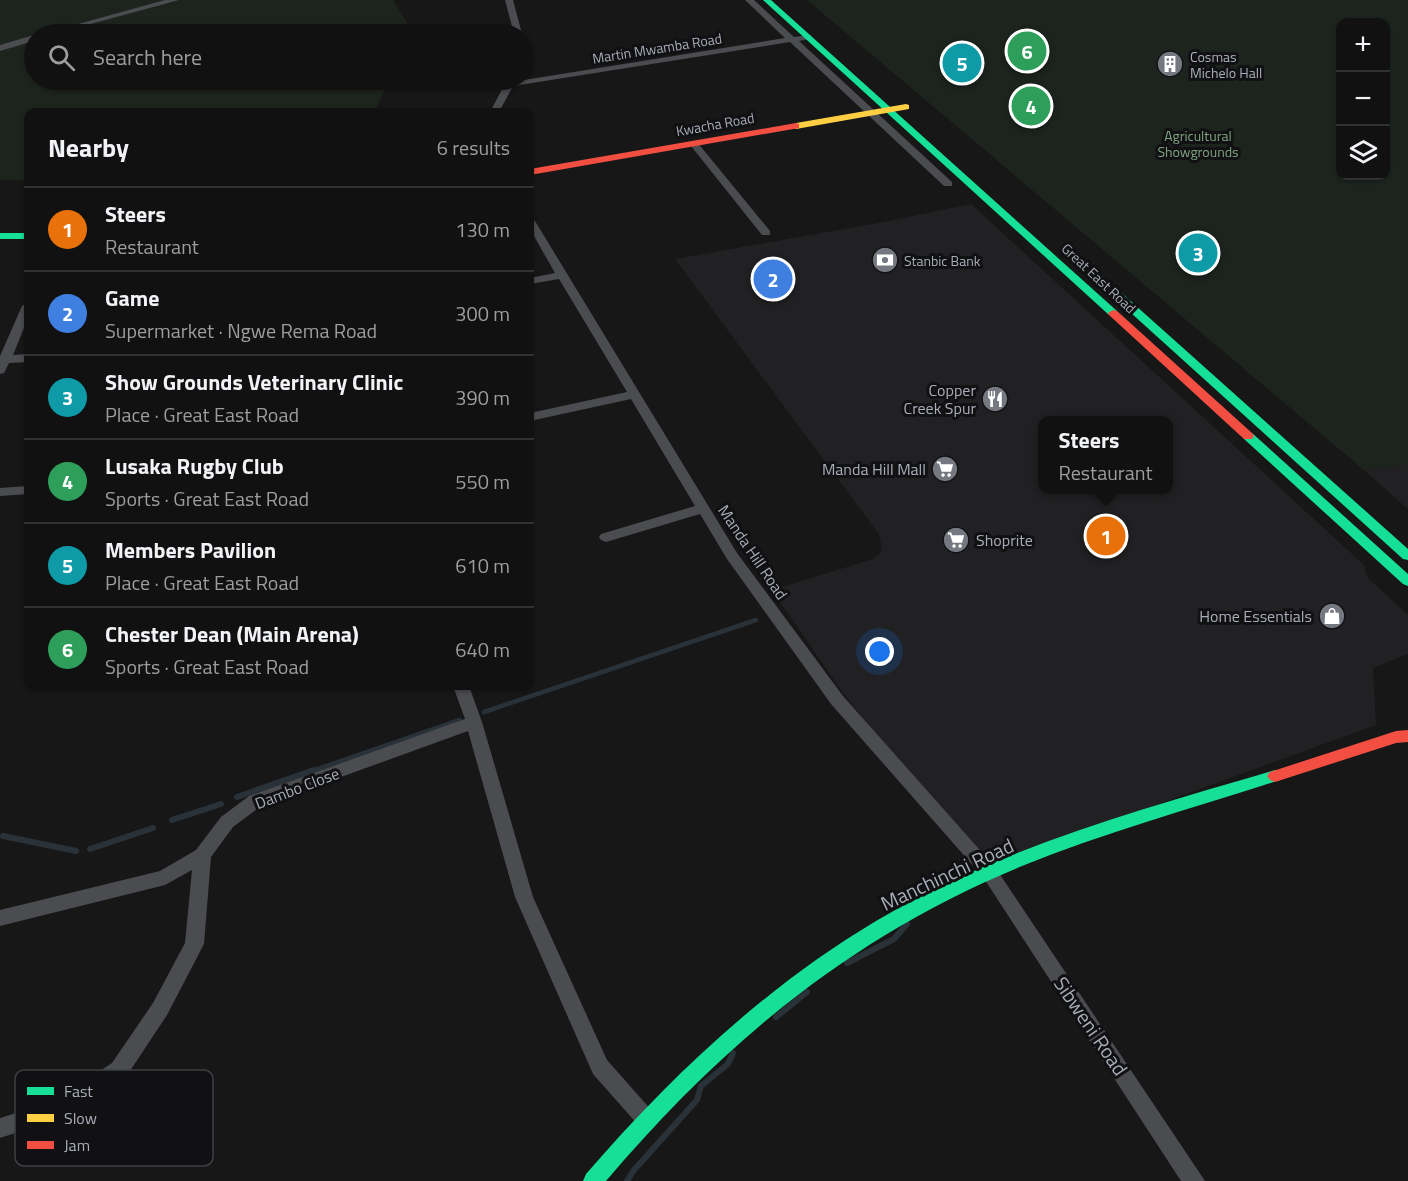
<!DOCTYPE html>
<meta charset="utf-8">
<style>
body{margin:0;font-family:"Titillium Web",sans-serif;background:#1e1f1f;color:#f1f3f6}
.controls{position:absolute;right:18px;top:18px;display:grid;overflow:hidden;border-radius:12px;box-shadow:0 2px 4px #0004}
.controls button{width:54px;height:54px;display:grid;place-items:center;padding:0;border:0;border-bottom:2px solid #303131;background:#111;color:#f1f3f6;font:30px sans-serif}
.you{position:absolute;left:880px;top:652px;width:21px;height:21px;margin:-15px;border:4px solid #fff;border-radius:50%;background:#1a73e8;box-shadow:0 0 0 9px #1a73e833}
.badge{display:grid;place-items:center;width:39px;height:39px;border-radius:50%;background:#757880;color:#fff;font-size:20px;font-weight:700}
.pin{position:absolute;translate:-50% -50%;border:3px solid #fff;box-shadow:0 2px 6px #0006}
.popup{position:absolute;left:1038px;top:416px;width:135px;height:78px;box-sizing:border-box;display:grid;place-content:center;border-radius:12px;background:#111;filter:drop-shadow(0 2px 4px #0005);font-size:20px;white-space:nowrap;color:#9c9d9f}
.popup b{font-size:22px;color:#f1f3f6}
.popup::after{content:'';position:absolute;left:50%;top:100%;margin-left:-12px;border:12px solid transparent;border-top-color:#111}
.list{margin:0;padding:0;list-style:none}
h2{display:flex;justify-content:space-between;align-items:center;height:78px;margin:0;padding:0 24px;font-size:26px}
h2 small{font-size:20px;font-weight:400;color:#9c9d9f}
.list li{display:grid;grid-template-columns:39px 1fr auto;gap:18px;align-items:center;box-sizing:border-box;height:84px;padding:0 24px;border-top:2px solid #303131}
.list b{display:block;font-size:22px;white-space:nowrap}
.list p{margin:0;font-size:20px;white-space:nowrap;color:#9c9d9f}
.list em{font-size:20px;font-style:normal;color:#9c9d9f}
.icon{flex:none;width:33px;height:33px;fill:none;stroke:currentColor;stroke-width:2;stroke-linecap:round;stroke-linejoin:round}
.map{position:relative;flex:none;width:1408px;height:1181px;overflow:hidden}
.search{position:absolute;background:#111;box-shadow:0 2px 4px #0004;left:24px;top:24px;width:510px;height:66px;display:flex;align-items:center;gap:15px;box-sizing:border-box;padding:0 21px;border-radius:33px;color:#9c9d9f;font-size:22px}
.panel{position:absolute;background:#111;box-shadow:0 2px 4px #0004;left:24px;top:108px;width:510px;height:582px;border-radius:12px}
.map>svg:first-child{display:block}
</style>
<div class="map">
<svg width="1408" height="1181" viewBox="0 0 1408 1181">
<rect width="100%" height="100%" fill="#171717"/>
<!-- built -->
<g fill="#212123" fill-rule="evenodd">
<path d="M 971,204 L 1364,565 L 1367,577 L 1408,615 L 1408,654 L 1373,668 L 1376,725 L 983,868 L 843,693 L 778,599 L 779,588 L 873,559 L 880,554 L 882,547 L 878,533 L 675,259 L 884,222 ZM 1043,420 L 1169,420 L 1169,490 L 1043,490 Z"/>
<path d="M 1408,464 L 1408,509 L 1365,471 Z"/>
</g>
<!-- green -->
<g fill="#1d241e" fill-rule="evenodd">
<path d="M 0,0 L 393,0 L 413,32 L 412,34 L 34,34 L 34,80 L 390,80 L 374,112 L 28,112 L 28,180 L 0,180 Z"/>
<path d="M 807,0 L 1408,0 L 1408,464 L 1365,471 ZM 1340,22 L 1386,22 L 1386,176 L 1340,176 Z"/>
</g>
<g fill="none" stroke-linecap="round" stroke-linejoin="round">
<!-- stream-far1 -->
<g stroke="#2a3239" stroke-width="4.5">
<path d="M 484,712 L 756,620"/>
<path d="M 309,772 L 460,720"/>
</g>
<!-- stream -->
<g stroke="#2a3239" stroke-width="6">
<path d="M 237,797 L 314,770"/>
<path d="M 172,820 L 221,804"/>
<path d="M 3,836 L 76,851"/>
<path d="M 90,849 L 153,828"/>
<path d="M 847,963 L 894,939 L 907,924"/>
<path d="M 776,1017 L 807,992"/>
<path d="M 627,1181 L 634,1170 L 697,1100 L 701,1086 L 728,1064 L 733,1053"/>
</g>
<!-- street -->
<g fill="#4b4c50" fill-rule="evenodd">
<path d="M 165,0 L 179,0 L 54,34 L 42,34 Z"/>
<path d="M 505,0 L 513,0 L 522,34 L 514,34 Z"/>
<path d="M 745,0 L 754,0 L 794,37 L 811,35 L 811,39 L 799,41 L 952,182 L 952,186 L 944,186 L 790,42 L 513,86 L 499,112 L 490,112 L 507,80 L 524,80 L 785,38 Z"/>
<path d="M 34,35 L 34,41 L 0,51 L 0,45 Z"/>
<path d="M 691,142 L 697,142 L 770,231 L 770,235 L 762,235 L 691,146 Z"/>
<path d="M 530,218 L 535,221 L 737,553 L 843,696 L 995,867 L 1205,1181 L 1181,1181 L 983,877 L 831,704 L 727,559 L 700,514 L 606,542 L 601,540 L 599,537 L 601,534 L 695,506 L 631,399 L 530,421 L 530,413 L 627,392 L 559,279 L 530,284 L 530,278 L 555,273 L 530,229 Z"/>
<path d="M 28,302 L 28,318 L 13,355 L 28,354 L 28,362 L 9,363 L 4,373 L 0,374 L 0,356 L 22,306 Z"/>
<path d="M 28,486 L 28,494 L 0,496 L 0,488 Z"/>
<path d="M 453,686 L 469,686 L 482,722 L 533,897 L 607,1060 L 653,1112 L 657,1119 L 653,1126 L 646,1129 L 639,1126 L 593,1074 L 515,897 L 468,731 L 261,806 L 233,827 L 211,857 L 204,944 L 167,1015 L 126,1077 L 68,1116 L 0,1138 L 0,1118 L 55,1101 L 112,1063 L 153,1003 L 185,943 L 192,870 L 165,885 L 0,926 L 0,910 L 160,871 L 196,850 L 221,817 L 249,796 L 465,719 Z"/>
</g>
<!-- fast -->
<g fill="#16e098" fill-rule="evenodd">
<path d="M 763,0 L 771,0 L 1117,311 L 1117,315 L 1109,315 Z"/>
<rect x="0" y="233" width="28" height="6"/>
<path d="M 1093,270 L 1097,271 L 1408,549 L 1408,560 L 1403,559 L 1089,275 L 1088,273 Z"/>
<path d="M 1248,432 L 1252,433 L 1408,574 L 1408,586 L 1403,584 L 1244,439 L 1242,436 Z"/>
<path d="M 1275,770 L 1280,772 L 1283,776 L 1280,780 C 1194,808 1106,832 1022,866 C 853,935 723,1043 606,1181 L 583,1181 L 586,1174 C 671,1076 764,988 876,921 C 999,848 1139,810 1275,770 Z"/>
</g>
<!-- slow -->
<path fill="#ffcf43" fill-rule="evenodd" d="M 906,104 L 909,105 L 909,109 L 796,129 L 792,126 L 796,123 Z"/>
<!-- jam -->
<g fill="#f24e42" fill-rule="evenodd">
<path d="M 796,123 L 799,124 L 799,128 L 530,175 L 530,169 Z"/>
<path d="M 1113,310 L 1117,311 L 1252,433 L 1254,436 L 1252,439 L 1244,439 L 1109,315 L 1108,313 Z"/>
<path d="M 1408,730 L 1408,742 L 1396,743 L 1275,782 L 1270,780 L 1267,776 L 1270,772 L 1396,731 Z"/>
</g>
</g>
<!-- icons -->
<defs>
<g id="building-disc" transform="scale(1.35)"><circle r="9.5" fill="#757880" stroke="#111113"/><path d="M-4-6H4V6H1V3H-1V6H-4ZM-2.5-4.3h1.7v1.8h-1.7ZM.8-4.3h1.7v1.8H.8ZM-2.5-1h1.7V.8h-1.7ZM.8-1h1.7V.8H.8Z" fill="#fff"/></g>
<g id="bank-disc" transform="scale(1.35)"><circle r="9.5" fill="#757880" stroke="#111113"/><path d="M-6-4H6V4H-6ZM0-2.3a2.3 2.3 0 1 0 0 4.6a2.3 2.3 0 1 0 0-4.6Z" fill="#fff"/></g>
<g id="restaurant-disc" transform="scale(1.35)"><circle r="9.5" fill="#757880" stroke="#111113"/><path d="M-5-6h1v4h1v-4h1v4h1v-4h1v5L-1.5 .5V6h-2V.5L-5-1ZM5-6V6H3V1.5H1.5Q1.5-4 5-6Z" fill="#fff"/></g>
<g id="supermarket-disc" transform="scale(1.35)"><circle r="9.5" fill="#757880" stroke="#111113"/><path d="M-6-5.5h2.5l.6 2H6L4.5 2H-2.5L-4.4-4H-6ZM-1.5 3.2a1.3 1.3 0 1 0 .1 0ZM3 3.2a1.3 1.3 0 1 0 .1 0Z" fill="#fff"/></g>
<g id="shop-disc" transform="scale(1.35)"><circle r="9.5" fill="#757880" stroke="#111113"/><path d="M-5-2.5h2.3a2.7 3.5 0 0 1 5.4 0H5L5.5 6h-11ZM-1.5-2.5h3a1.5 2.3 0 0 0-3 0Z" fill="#fff"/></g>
</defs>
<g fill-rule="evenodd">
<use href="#building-disc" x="1170" y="64"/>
<use href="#bank-disc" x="885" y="260"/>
<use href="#restaurant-disc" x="995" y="399"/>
<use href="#supermarket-disc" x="945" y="469"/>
<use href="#supermarket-disc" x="956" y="540"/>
<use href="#shop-disc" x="1332" y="616"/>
</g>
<g text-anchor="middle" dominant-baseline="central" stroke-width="6" stroke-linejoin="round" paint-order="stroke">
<!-- far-street labels -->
<g font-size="14" fill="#a8adb8" stroke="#111113">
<text transform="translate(657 48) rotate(-9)">Martin Mwamba Road</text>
<text transform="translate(715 124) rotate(-10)">Kwacha Road</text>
<text transform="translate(1099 278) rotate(43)">Great East Road</text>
</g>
<!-- far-poi labels -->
<g font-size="14" fill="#a8adb8" stroke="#111113" text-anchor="start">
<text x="1190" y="56">Cosmas<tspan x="1190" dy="16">Michelo Hall</tspan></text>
<text x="904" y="260">Stanbic Bank</text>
</g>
<!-- far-park labels -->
<g font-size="14" fill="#7fa381" stroke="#111113">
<text x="1198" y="135">Agricultural<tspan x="1198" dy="16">Showgrounds</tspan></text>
</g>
<!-- poi labels -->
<g font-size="16" fill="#a8adb8" stroke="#111113" text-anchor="end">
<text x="976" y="390">Copper<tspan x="976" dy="18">Creek Spur</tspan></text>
<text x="926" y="469">Manda Hill Mall</text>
<text x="976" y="540" text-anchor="start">Shoprite</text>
<text x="1312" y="616">Home Essentials</text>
</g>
<!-- street labels -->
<g font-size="16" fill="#a8adb8" stroke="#111113">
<text transform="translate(753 552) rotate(56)">Manda Hill Road</text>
<text transform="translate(297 788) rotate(-21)">Dambo Close</text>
</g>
<!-- near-street labels -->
<g font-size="20" fill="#a8adb8" stroke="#111113">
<text transform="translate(947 874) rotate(-25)">Manchinchi Road</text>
<text transform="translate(1091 1026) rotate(56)">Sibweni Road</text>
</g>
</g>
<!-- legend -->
<rect x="15" y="1070" width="198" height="96" rx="9" fill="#111113" stroke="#3e4045" stroke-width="1.5"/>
<rect x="27" y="1087" width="27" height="8" fill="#16e098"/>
<rect x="27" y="1114" width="27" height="8" fill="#ffcf43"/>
<rect x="27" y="1141" width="27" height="8" fill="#f24e42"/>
<g font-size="16" fill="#a8adb8">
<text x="64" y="1097">Fast</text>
<text x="64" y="1124">Slow</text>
<text x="64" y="1151">Jam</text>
</g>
</svg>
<div class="controls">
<button>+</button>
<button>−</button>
<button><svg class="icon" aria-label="layers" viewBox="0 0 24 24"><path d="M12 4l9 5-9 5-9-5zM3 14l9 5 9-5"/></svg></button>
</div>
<div class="you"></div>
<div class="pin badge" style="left:1106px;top:536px;background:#e8710a">1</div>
<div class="popup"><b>Steers</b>Restaurant</div>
<div class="pin badge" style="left:773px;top:279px;background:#3f7fe0">2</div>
<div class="pin badge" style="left:1198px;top:253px;background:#0f9aa8">3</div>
<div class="pin badge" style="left:1031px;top:106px;background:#2e9e5b">4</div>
<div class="pin badge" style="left:962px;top:63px;background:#0f9aa8">5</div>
<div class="pin badge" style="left:1027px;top:51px;background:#2e9e5b">6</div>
<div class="search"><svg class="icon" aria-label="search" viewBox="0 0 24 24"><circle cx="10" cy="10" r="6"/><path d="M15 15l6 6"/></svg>Search here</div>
<section class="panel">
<h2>Nearby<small>6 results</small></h2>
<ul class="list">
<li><span class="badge" style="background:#e8710a">1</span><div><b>Steers</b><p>Restaurant</p></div><em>130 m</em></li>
<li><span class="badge" style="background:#3f7fe0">2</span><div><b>Game</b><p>Supermarket · Ngwe Rema Road</p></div><em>300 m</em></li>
<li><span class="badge" style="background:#0f9aa8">3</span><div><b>Show Grounds Veterinary Clinic</b><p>Place · Great East Road</p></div><em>390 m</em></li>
<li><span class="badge" style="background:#2e9e5b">4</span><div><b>Lusaka Rugby Club</b><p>Sports · Great East Road</p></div><em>550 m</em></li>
<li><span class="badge" style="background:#0f9aa8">5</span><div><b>Members Pavilion</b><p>Place · Great East Road</p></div><em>610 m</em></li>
<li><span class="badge" style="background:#2e9e5b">6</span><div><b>Chester Dean (Main Arena)</b><p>Sports · Great East Road</p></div><em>640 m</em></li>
</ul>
</section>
</div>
